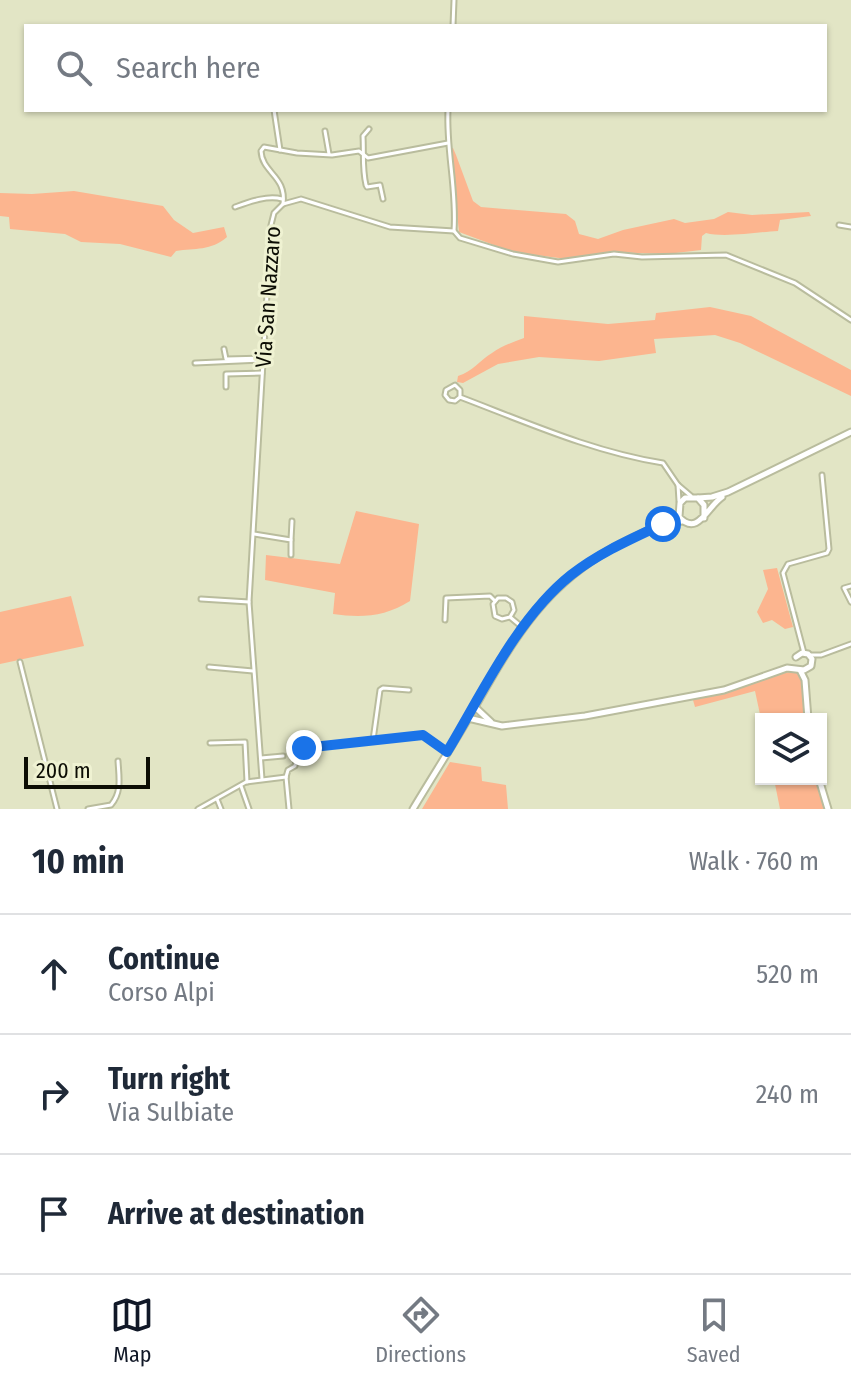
<!DOCTYPE html>
<meta charset="utf-8">
<style>
body{margin:0;font-family:"Fira Sans Condensed",sans-serif;background:#f6f6f7;color:#1f2937}
.controls{position:absolute;right:24px;bottom:24px;display:grid;overflow:hidden;border-radius:0px;box-shadow:0 2px 6px #0004}
.controls button{width:72px;height:72px;display:grid;place-items:center;padding:0;border:0;border-bottom:2px solid #e0e1e3;background:#fff;color:#1f2937;font:40px sans-serif}
.scale{position:absolute;left:24px;bottom:20px;width:126px;box-sizing:border-box;padding-left:8px;border:4px solid #0c0d04;border-top:0;font-size:22px;line-height:28px;white-space:nowrap;color:#0c0d04;-webkit-text-stroke:6px #eff2d2;paint-order:stroke}
.stop{position:absolute;width:24px;height:24px;margin:-18px;border:6px solid #1a73e8;border-radius:50%;background:#fff}
.stop.end{background:#1a73e8;border-color:#fff;box-shadow:0 2px 8px #0008}
.list{margin:0;padding:0;list-style:none}
h2{display:flex;justify-content:space-between;align-items:center;height:104px;margin:0;padding:0 32px;font-size:34px}
h2 small{font-size:26px;font-weight:400;color:#747a83}
.list li{display:grid;grid-template-columns:52px 1fr auto;gap:24px;align-items:center;box-sizing:border-box;height:120px;padding:0 32px;border-top:2px solid #e0e1e3}
.list b{display:block;font-size:30px;white-space:nowrap}
.list p{margin:0;font-size:26px;white-space:nowrap;color:#747a83}
.list em{font-size:26px;font-style:normal;color:#747a83}
.icon{flex:none;width:44px;height:44px;fill:none;stroke:currentColor;stroke-width:2;stroke-linecap:round;stroke-linejoin:round}
.map{position:relative;flex:none;width:851px;height:809px;overflow:hidden}
.search{position:absolute;background:#fff;box-shadow:0 2px 6px #0004;left:24px;right:24px;top:24px;height:88px;display:flex;align-items:center;gap:20px;box-sizing:border-box;padding:0 28px;border-radius:0px;color:#747a83;font-size:30px}
.sheet{height:464px;background:#fff}
nav{display:flex;justify-content:space-around;align-items:center;box-sizing:border-box;height:112px;border-top:2px solid #e0e1e3;background:#fff;font-size:22px;color:#747a83}
nav a{display:grid;justify-items:center;gap:4px}
nav .on{color:#111827}
.map>svg:first-child{display:block}
</style>
<div class="map">
<svg width="851" height="809" viewBox="0 0 851 809">
<rect width="100%" height="100%" fill="#e2e5c5"/>
<!-- green -->
<g fill="#fcb58f">
<path d="M 450,148 L 453,148 L 456,155 L 473,201 L 481,207 L 566,214 L 575,221 L 579,234 L 598,239 L 623,230 L 674,219 L 685,223 L 714,219 L 728,212 L 752,215 L 809,212 L 811,216 L 780,220 L 778,231 C 757,232 724,238 706,233 L 702,236 L 701,250 L 667,254 L 609,252 L 577,258 L 559,258 L 513,252 L 459,232 Z"/>
<path d="M 74,191 L 163,206 L 174,220 L 193,233 L 224,227 L 227,237 C 211,251 195,248 176,251 L 171,257 L 120,244 L 81,242 L 65,234 L 10,229 L 9,217 L 0,216 L 0,193 L 32,194 Z"/>
<path d="M 710,307 L 751,316 L 851,370 L 851,396 L 740,343 L 715,335 L 654,339 L 656,353 L 599,361 L 539,357 L 498,364 L 463,383 L 457,382 L 458,376 C 473,371 479,361 492,353 C 502,346 513,342 524,338 L 524,316 L 608,324 L 655,320 L 656,313 Z"/>
<path d="M 356,511 L 419,524 L 410,601 C 385,617 361,618 333,614 L 335,593 L 265,580 L 266,555 L 340,564 Z"/>
<path d="M 777,568 L 793,627 L 785,629 L 772,620 L 763,623 L 757,612 L 768,589 L 763,570 Z"/>
<path d="M 71,596 L 84,646 L 0,664 L 0,612 Z"/>
<path d="M 795,670 L 803,683 L 806,719 L 761,719 L 755,691 L 695,707 L 693,700 Z"/>
<path d="M 450,762 L 481,767 L 482,781 L 506,785 L 508,809 L 422,809 Z"/>
<path d="M 774,779 L 817,779 L 825,809 L 780,809 Z"/>
</g>
<g fill="none" stroke-linecap="round" stroke-linejoin="round">
<!-- street casing -->
<g stroke="#b9bc9d" stroke-width="7">
<g id="street">
<path d="M 453,26 L 454,0"/>
<path d="M 274,110 L 280,150"/>
<path d="M 448,110 C 446,151 457,189 454,231"/>
<path d="M 369,129 L 363,136 C 364,154 362,168 366,185 L 367,187 L 380,185 L 383,199"/>
<path d="M 325,131 L 329,154"/>
<path d="M 283,204 C 287,176 262,173 261,151 L 264,147 L 297,153 L 332,155 L 359,151 L 368,158 L 448,143"/>
<path d="M 235,207 C 249,202 267,195 282,199"/>
<path d="M 839,225 L 851,227"/>
<path d="M 224,349 L 226,359 L 263,358"/>
<path d="M 195,363 L 263,360"/>
<path d="M 226,387 L 226,374 L 262,373"/>
<path d="M 460,397 L 460,390 L 455,385 L 446,390 L 445,395 L 449,400 L 455,401 L 460,397 C 526,422 593,452 663,463 L 678,485 L 691,496"/>
<path d="M 678,485 L 679,501"/>
<path d="M 254,534 L 291,540 L 291,555"/>
<path d="M 291,540 L 292,521"/>
<path d="M 851,586 L 844,588 L 851,602"/>
<path d="M 201,599 L 249,602"/>
<path d="M 510,617 L 514,610 L 512,602 L 506,598 L 498,598 L 493,604 L 495,616 L 502,619 L 510,617 L 522,627"/>
<path d="M 445,620 L 446,598 L 490,596 L 495,601"/>
<path d="M 804,653 L 783,573 L 788,564 L 827,553 L 829,549 L 822,475"/>
<path d="M 809,655 L 821,655 L 851,644"/>
<path d="M 20,662 L 57,809"/>
<path d="M 209,667 L 253,671"/>
<path d="M 373,740 L 380,690 L 383,688 L 409,690"/>
<path d="M 210,743 L 245,742 L 247,782"/>
<path d="M 261,758 L 283,756"/>
<path d="M 286,777 L 288,770 L 295,766 L 297,755 L 304,748 L 423,735 L 447,752"/>
<path d="M 286,777 L 289,809"/>
<path d="M 262,779 L 249,602 L 271,225 L 274,213 L 283,204 L 301,199 L 390,227 L 454,231 L 460,238 L 513,254 L 558,262 L 614,254 L 642,257 L 726,255 L 795,283 L 851,320"/>
<path d="M 241,786 L 249,809"/>
<path d="M 217,799 L 221,809"/>
<path d="M 88,809 L 111,805 C 122,792 119,778 118,761"/>
<path d="M 198,809 L 246,782 L 286,777"/>
</g>
</g>
<!-- secondary casing -->
<g stroke="#b9bc9d" stroke-width="9">
<g id="secondary">
<path d="M 698,498 L 712,497 L 728,492 L 851,432"/>
<path d="M 704,518 L 704,505 L 698,498 L 685,498 L 680,503 L 679,517 C 698,537 707,507 722,497"/>
<path d="M 800,670 L 805,680 L 808,719"/>
<path d="M 475,707 L 491,722"/>
<path d="M 468,718 L 502,726 L 585,716 L 724,690 L 787,668 L 804,670 L 811,666 L 812,659 L 808,654 L 802,653 L 796,657"/>
<path d="M 819,779 L 828,809"/>
<path d="M 413,809 C 434,774 456,740 476,705 C 515,636 547,582 620,544 C 640,534 659,524 682,521"/>
</g>
</g>
<!-- street -->
<use href="#street" stroke="#fff" stroke-width="3"/>
<!-- secondary -->
<use href="#secondary" stroke="#fff" stroke-width="5"/>
</g>
<g fill="none" stroke-linecap="round" stroke-linejoin="round">
<!-- route -->
<path stroke="#1a73e8" stroke-width="10" d="M 304,748 L 423,735 L 447,752 C 482,694 517,618 571,575 C 599,553 631,539 663,524"/>
</g>
<g text-anchor="middle" dominant-baseline="central" stroke-width="6" stroke-linejoin="round" paint-order="stroke">
<!-- street labels -->
<g font-size="22" fill="#0c0d04" stroke="#eff2d2">
<text transform="translate(268 297) rotate(-86)">Via San Nazzaro</text>
</g>
</g>
</svg>
<div class="controls">
<button><svg class="icon" aria-label="layers" viewBox="0 0 24 24"><path d="M12 4l9 5-9 5-9-5zM3 14l9 5 9-5"/></svg></button>
</div>
<div class="scale">200 m</div>
<div class="stop" style="left:663px;top:524px"></div>
<div class="stop end" style="left:304px;top:748px"></div>
<div class="search"><svg class="icon" aria-label="search" viewBox="0 0 24 24"><circle cx="10" cy="10" r="6"/><path d="M15 15l6 6"/></svg>Search here</div>
</div>
<section class="sheet">
<h2>10 min<small>Walk · 760 m</small></h2>
<ul class="list">
<li><svg class="icon" aria-label="ahead" viewBox="0 0 24 24"><path d="M12 20V5M6 11l6-6 6 6"/></svg><div><b>Continue</b><p>Corso Alpi</p></div><em>520 m</em></li>
<li><svg class="icon" aria-label="right" viewBox="0 0 24 24"><path d="M7 20v-9h11M14 6l5 5-5 5"/></svg><div><b>Turn right</b><p>Via Sulbiate</p></div><em>240 m</em></li>
<li><svg class="icon" aria-label="arrive" viewBox="0 0 24 24"><path d="M6 21V4h12l-3 4 3 4H6"/></svg><div><b>Arrive at destination</b></div></li>
</ul>
</section>
<nav>
<a class="on"><svg class="icon" aria-label="map" viewBox="0 0 24 24"><path d="M3 6l6-2 6 2 6-2v14l-6 2-6-2-6 2zM9 4v14M15 6v14"/></svg>Map</a>
<a><svg class="icon" aria-label="directions" viewBox="0 0 24 24"><path d="M12 3l9 9-9 9-9-9zM9 14v-3h6M13 9l2 2-2 2"/></svg>Directions</a>
<a><svg class="icon" aria-label="saved" viewBox="0 0 24 24"><path d="M7 4h10v16l-5-4-5 4z"/></svg>Saved</a>
</nav>
